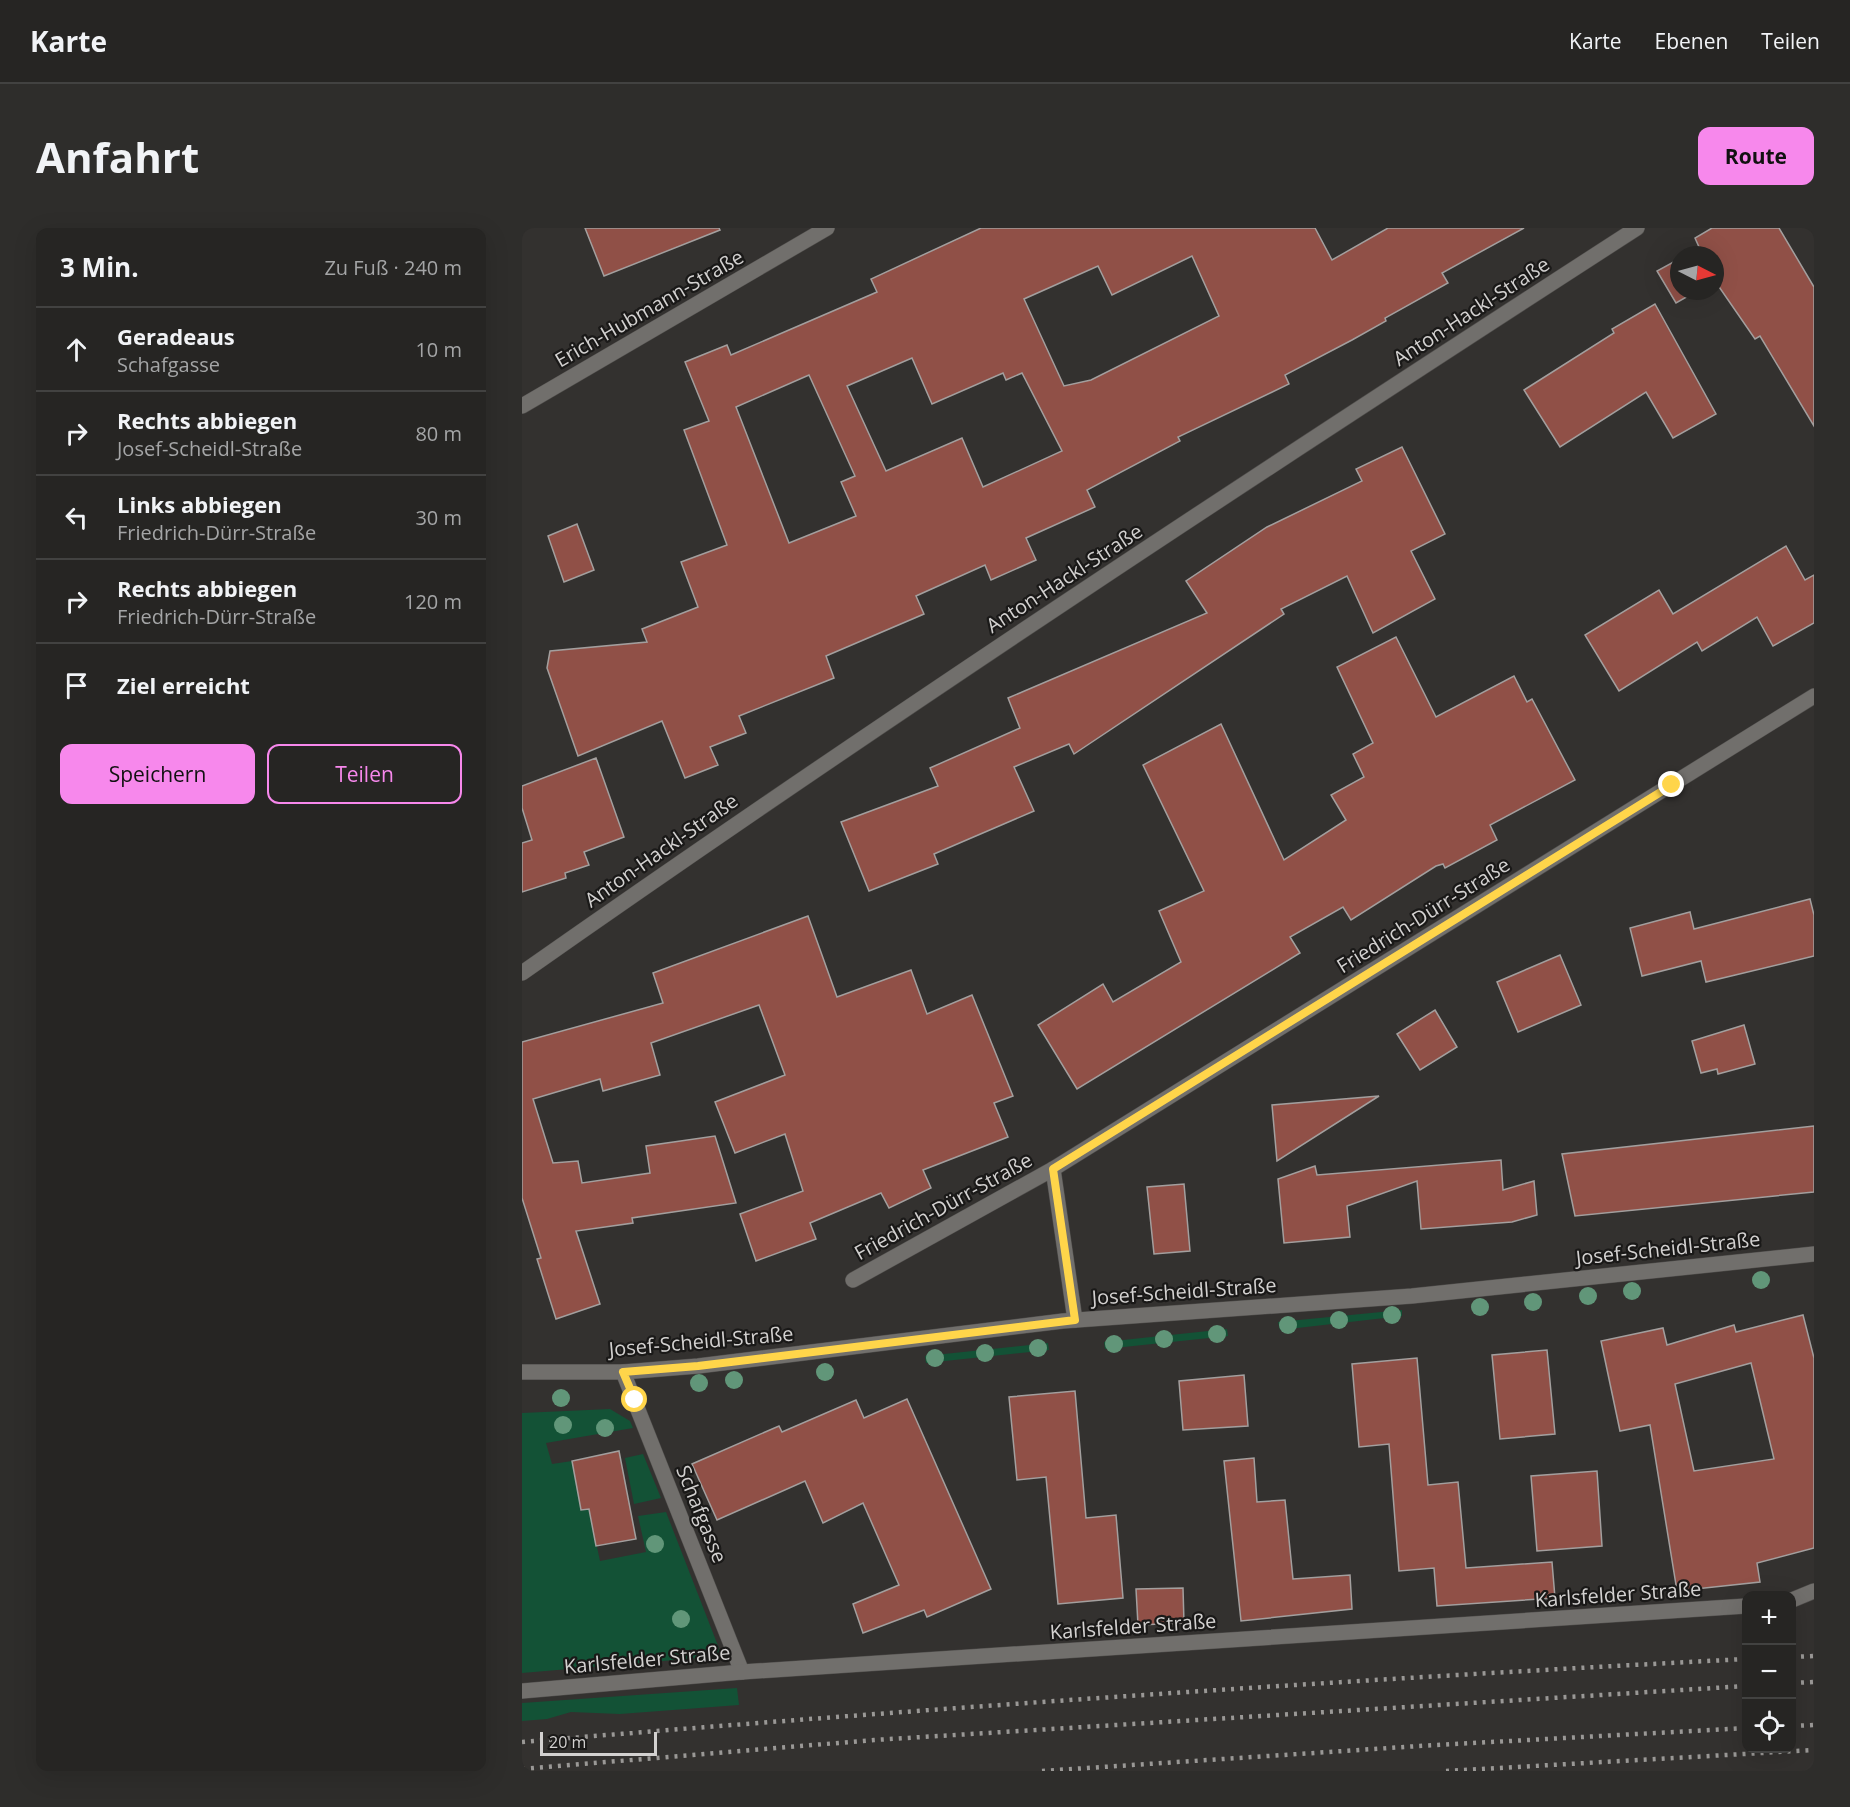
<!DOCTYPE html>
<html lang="de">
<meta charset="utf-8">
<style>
body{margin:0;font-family:"Open Sans",sans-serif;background:#2e2d2b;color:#f1f3f6}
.controls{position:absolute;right:18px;bottom:18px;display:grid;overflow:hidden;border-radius:12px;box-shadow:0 6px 24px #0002}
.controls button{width:54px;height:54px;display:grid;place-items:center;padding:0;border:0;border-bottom:2px solid #424241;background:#262523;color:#f1f3f6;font:30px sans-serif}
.compass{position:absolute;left:1148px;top:18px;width:54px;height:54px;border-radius:50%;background:#262523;box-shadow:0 6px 24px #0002;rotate:96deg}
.scale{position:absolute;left:18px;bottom:15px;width:117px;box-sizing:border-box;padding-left:6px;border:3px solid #d3d1d0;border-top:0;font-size:16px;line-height:21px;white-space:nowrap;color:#d3d1d0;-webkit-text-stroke:4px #1a1918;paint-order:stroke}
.stop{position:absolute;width:18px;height:18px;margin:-14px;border:4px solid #ffd54a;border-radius:50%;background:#fff}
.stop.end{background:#ffd54a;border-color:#fff;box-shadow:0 2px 6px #0008}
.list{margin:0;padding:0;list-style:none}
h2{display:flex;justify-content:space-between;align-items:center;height:78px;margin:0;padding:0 24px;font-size:26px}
h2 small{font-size:20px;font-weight:400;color:#a4a5a6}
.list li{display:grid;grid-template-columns:39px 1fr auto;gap:18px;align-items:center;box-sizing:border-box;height:84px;padding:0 24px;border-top:2px solid #424241}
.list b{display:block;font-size:22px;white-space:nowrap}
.list p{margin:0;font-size:20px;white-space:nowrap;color:#a4a5a6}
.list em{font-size:20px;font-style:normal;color:#a4a5a6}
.actions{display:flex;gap:12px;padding:18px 24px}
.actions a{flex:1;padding:14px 0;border:2px solid #f788ec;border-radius:12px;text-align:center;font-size:21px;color:#f788ec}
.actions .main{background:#f788ec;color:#111}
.icon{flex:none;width:33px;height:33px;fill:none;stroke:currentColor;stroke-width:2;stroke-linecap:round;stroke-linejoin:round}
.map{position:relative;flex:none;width:1292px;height:1543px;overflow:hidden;border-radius:12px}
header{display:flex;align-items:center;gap:36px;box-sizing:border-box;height:84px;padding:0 30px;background:#262523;border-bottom:2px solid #424241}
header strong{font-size:28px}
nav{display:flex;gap:33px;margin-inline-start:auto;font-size:21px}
.intro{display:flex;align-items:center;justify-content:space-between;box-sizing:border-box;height:144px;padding:0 36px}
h1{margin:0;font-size:42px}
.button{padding:15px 27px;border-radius:12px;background:#f788ec;color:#111;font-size:21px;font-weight:700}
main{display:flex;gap:36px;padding:0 36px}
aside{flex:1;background:#262523;border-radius:12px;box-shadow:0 6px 24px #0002}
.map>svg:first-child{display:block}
</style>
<header>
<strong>Karte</strong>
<nav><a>Karte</a><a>Ebenen</a><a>Teilen</a></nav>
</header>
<div class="intro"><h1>Anfahrt</h1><a class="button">Route</a></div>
<main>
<aside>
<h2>3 Min.<small>Zu Fuß · 240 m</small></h2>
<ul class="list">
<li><svg class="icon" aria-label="ahead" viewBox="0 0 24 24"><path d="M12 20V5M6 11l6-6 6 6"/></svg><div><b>Geradeaus</b><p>Schafgasse</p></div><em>10 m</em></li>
<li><svg class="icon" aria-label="right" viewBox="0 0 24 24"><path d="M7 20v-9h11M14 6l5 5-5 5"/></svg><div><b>Rechts abbiegen</b><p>Josef-Scheidl-Straße</p></div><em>80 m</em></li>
<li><svg class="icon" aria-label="left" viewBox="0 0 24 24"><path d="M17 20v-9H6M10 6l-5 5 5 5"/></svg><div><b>Links abbiegen</b><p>Friedrich-Dürr-Straße</p></div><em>30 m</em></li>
<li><svg class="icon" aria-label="right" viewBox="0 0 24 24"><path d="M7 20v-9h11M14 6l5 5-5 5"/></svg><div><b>Rechts abbiegen</b><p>Friedrich-Dürr-Straße</p></div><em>120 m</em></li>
<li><svg class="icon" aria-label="arrive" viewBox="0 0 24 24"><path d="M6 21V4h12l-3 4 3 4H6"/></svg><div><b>Ziel erreicht</b></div></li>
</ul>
<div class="actions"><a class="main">Speichern</a><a>Teilen</a></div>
</aside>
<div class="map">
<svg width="1292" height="1543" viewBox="0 0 1292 1543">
<rect width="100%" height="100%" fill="#33312f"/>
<!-- green -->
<g fill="#135236">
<path d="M 880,1082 L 880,1088 L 758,1102 L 756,1094 Z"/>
<path d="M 705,1101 L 706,1108 L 583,1121 L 582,1114 Z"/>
<path d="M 526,1115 L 527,1122 L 404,1135 L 403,1128 Z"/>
<path d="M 88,1181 L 108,1193 L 111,1200 L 24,1215 L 30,1236 L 50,1233 L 59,1282 L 67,1281 L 78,1333 L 124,1324 L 116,1288 L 144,1284 L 200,1428 L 0,1445 L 0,1185 Z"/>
<path d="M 121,1226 L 139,1270 L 112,1276 L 103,1230 Z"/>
<path d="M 215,1460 L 217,1477 L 98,1486 L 49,1484 L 25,1491 L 0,1493 L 0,1475 Z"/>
</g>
<!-- building -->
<g fill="#905047" stroke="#a39f9e" stroke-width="1.5" fill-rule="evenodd">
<path d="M 63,0 L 197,0 L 198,2 L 82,48 Z"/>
<path d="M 459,0 L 793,0 L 810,32 L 866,0 L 1002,0 L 920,45 L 926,55 L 863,90 L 864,93 L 830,112 L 763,147 L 767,156 L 656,209 L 658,213 L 565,262 L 573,279 L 504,310 L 514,332 L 469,352 L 463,337 L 394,368 L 402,386 L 304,428 L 312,450 L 217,488 L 224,505 L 188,519 L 196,537 L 163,550 L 140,493 L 56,528 L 25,440 L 28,423 L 125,414 L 120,401 L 176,379 L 159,334 L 205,317 L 162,202 L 187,193 L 163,134 L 205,117 L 209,127 L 355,64 L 349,51 ZM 670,28 L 697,88 L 569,152 L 542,158 L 502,71 L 576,38 L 590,67 ZM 390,130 L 410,176 L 481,145 L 484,152 L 500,145 L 540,223 L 461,259 L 440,210 L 364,243 L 325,158 ZM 287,147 L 333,248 L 319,254 L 334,288 L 267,315 L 214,179 Z"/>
<path d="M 1190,0 L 1257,0 L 1292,59 L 1292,198 L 1238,108 L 1233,111 L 1193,53 L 1193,27 L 1163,27 L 1177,19 L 1173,10 Z"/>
<path d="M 1157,31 L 1157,63 L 1175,63 L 1154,75 L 1135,43 Z"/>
<path d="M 1133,76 L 1194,186 L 1151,210 L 1124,164 L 1038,219 L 1002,162 L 1092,105 L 1090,101 Z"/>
<path d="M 880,219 L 923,306 L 889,323 L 913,371 L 851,405 L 825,348 L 759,381 L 762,386 L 552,526 L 547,516 L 492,539 L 512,583 L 412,626 L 416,636 L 347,663 L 319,594 L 416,558 L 408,540 L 498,500 L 486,470 L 685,385 L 664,353 L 745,299 L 840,253 L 834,241 Z"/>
<path d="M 55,296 L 72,342 L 42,354 L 26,308 Z"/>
<path d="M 1264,318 L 1283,352 L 1292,347 L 1292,395 L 1251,418 L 1235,389 L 1180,423 L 1175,414 L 1097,463 L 1063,407 L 1137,362 L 1151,386 Z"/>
<path d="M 874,409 L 914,489 L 992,448 L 1005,474 L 1010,471 L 1053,552 L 968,597 L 975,612 L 923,640 L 921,636 L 914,638 L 829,692 L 821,679 L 768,709 L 778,725 L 555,861 L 516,797 L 581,756 L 591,774 L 659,734 L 637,683 L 682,663 L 621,537 L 699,496 L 762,632 L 824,592 L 809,567 L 842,549 L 831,526 L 851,515 L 815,439 Z"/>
<path d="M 74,530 L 102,609 L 62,624 L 67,637 L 43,645 L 44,650 L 0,664 L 0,615 L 10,612 L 0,580 L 0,558 Z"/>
<path d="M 1288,671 L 1292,687 L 1292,728 L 1184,754 L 1179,733 L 1120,748 L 1108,700 L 1168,684 L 1172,701 Z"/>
<path d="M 286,688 L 315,769 L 389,742 L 405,786 L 450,767 L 491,868 L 472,875 L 486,909 L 401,942 L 409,960 L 367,980 L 359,965 L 288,995 L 294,1011 L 234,1033 L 218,986 L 281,963 L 263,906 L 213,925 L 193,874 L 263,847 L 237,777 L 129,815 L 138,847 L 81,863 L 78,851 L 11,871 L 31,935 L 56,933 L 60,955 L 128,945 L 124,918 L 193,908 L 214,975 L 110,990 L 111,995 L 54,1003 L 78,1076 L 34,1091 L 15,1031 L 19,1030 L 0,970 L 0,814 L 141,775 L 131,745 Z"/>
<path d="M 1038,727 L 1059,777 L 996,804 L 975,754 Z"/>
<path d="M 913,782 L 935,819 L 898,842 L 875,806 Z"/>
<path d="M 1222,797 L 1233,836 L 1196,846 L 1195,841 L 1179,845 L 1170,813 Z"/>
<path d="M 857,868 L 755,933 L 750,877 Z"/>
<path d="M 1292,898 L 1292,964 L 1053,988 L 1040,926 Z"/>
<path d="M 979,932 L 981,962 L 1012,953 L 1015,987 L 990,994 L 899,1001 L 895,953 L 825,978 L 828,1009 L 762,1015 L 756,951 L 793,938 L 795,947 Z"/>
<path d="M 662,956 L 668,1023 L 632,1026 L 625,959 Z"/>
<path d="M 1281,1087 L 1292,1130 L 1292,1320 L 1235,1335 L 1238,1354 L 1155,1363 L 1128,1197 L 1098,1203 L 1079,1113 L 1141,1100 L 1145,1117 L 1212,1097 L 1214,1104 ZM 1229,1135 L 1252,1231 L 1172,1243 L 1153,1156 Z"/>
<path d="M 1025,1122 L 1033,1206 L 978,1211 L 970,1127 Z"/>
<path d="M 895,1130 L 906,1257 L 936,1254 L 944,1340 L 1030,1334 L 1033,1370 L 915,1378 L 912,1340 L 877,1343 L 867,1216 L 837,1219 L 830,1136 Z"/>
<path d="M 722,1147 L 726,1198 L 661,1202 L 657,1153 Z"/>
<path d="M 553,1163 L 564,1290 L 594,1287 L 601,1370 L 536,1376 L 524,1249 L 495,1252 L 487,1169 Z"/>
<path d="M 385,1171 L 469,1361 L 405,1389 L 402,1382 L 341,1405 L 331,1376 L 377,1357 L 341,1275 L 301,1295 L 283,1253 L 195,1292 L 170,1236 L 257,1198 L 260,1204 L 334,1172 L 342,1190 Z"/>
<path d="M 97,1223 L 114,1311 L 74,1318 L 67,1281 L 59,1282 L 50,1233 Z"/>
<path d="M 732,1230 L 735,1274 L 763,1272 L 771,1351 L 828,1347 L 830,1381 L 719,1393 L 702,1233 Z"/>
<path d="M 1075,1243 L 1080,1318 L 1015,1323 L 1009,1248 Z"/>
<path d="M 661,1360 L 662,1395 L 616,1397 L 614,1361 Z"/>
</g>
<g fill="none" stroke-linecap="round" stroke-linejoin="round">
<!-- minor casing -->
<g stroke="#4f4d4b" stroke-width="16">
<g id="minor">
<path d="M 0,178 L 305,0"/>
<path d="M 0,745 C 366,488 739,243 1115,0"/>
<path d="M 531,941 L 553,1092"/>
<path d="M 331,1052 L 531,941 L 1292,468"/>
<path d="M 0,1144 L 101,1144 L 176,1138 L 541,1093 L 890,1068 L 1292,1026"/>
<path d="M 101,1144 L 220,1444"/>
<path d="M 1270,1372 L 1292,1363"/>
<path d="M 0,1463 L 220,1444 L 1224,1378"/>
</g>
</g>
<!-- minor -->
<use href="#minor" stroke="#716f6c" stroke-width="15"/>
<!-- rail -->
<g stroke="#9a9896" stroke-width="4.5" stroke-dasharray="3 6" stroke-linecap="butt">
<path d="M 1270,1429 L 1292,1428"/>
<path d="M 1270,1455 L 1292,1454"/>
<path d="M 1270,1498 L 1292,1497"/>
<path d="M 0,1514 C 408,1480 816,1452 1224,1431"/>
<path d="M 0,1541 L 352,1512 L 1224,1458"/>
<path d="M 520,1543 L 897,1518 L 1224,1500"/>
<path d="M 924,1543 L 1292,1522"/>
</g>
</g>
<!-- trees -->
<g fill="#619679">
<circle cx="1239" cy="1052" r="9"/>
<circle cx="1110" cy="1063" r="9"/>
<circle cx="1066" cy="1068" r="9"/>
<circle cx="1011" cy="1074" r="9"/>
<circle cx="958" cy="1079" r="9"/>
<circle cx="870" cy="1087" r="9"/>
<circle cx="817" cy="1092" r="9"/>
<circle cx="766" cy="1097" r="9"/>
<circle cx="695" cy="1106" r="9"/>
<circle cx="642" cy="1111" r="9"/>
<circle cx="592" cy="1116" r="9"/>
<circle cx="516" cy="1120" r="9"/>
<circle cx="463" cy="1125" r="9"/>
<circle cx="413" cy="1130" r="9"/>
<circle cx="303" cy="1144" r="9"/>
<circle cx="212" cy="1152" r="9"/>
<circle cx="177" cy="1155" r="9"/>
<circle cx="39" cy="1170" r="9"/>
<circle cx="41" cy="1197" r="9"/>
<circle cx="83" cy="1200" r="9"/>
<circle cx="133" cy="1316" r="9"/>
<circle cx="159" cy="1391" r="9"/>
</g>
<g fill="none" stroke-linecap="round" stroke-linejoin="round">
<!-- route -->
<path stroke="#ffd54a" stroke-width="8" d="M 113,1172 L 101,1144 L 176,1138 L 553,1092 L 531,941 L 1150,557"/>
</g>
<g text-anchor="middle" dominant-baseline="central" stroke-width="4.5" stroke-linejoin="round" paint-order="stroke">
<!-- street labels -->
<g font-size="20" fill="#d3d1d0" stroke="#1a1918">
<text transform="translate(127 80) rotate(-30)">Erich-Hubmann-Straße</text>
<text transform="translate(949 83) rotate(-33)">Anton-Hackl-Straße</text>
<text transform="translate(542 350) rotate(-33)">Anton-Hackl-Straße</text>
<text transform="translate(139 622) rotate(-35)">Anton-Hackl-Straße</text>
<text transform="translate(901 687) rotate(-32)">Friedrich-Dürr-Straße</text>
<text transform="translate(421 978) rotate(-29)">Friedrich-Dürr-Straße</text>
<text transform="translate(1146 1020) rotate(-6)">Josef-Scheidl-Straße</text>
<text transform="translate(662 1063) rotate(-4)">Josef-Scheidl-Straße</text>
<text transform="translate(179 1113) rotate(-5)">Josef-Scheidl-Straße</text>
<text transform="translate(180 1286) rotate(68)">Schafgasse</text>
<text transform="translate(1096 1366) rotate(-4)">Karlsfelder Straße</text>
<text transform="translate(611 1398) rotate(-4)">Karlsfelder Straße</text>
<text transform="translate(125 1431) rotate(-5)">Karlsfelder Straße</text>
</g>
</g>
</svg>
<div class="controls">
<button>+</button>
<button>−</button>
<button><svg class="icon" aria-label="locate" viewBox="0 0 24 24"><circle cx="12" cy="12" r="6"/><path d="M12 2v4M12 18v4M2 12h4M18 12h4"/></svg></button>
</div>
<svg class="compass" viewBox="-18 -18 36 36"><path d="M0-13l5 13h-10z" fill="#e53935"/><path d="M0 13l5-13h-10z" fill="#a4a5a6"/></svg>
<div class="scale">20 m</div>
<div class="stop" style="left:113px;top:1172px"></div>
<div class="stop end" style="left:1150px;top:557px"></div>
</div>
</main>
